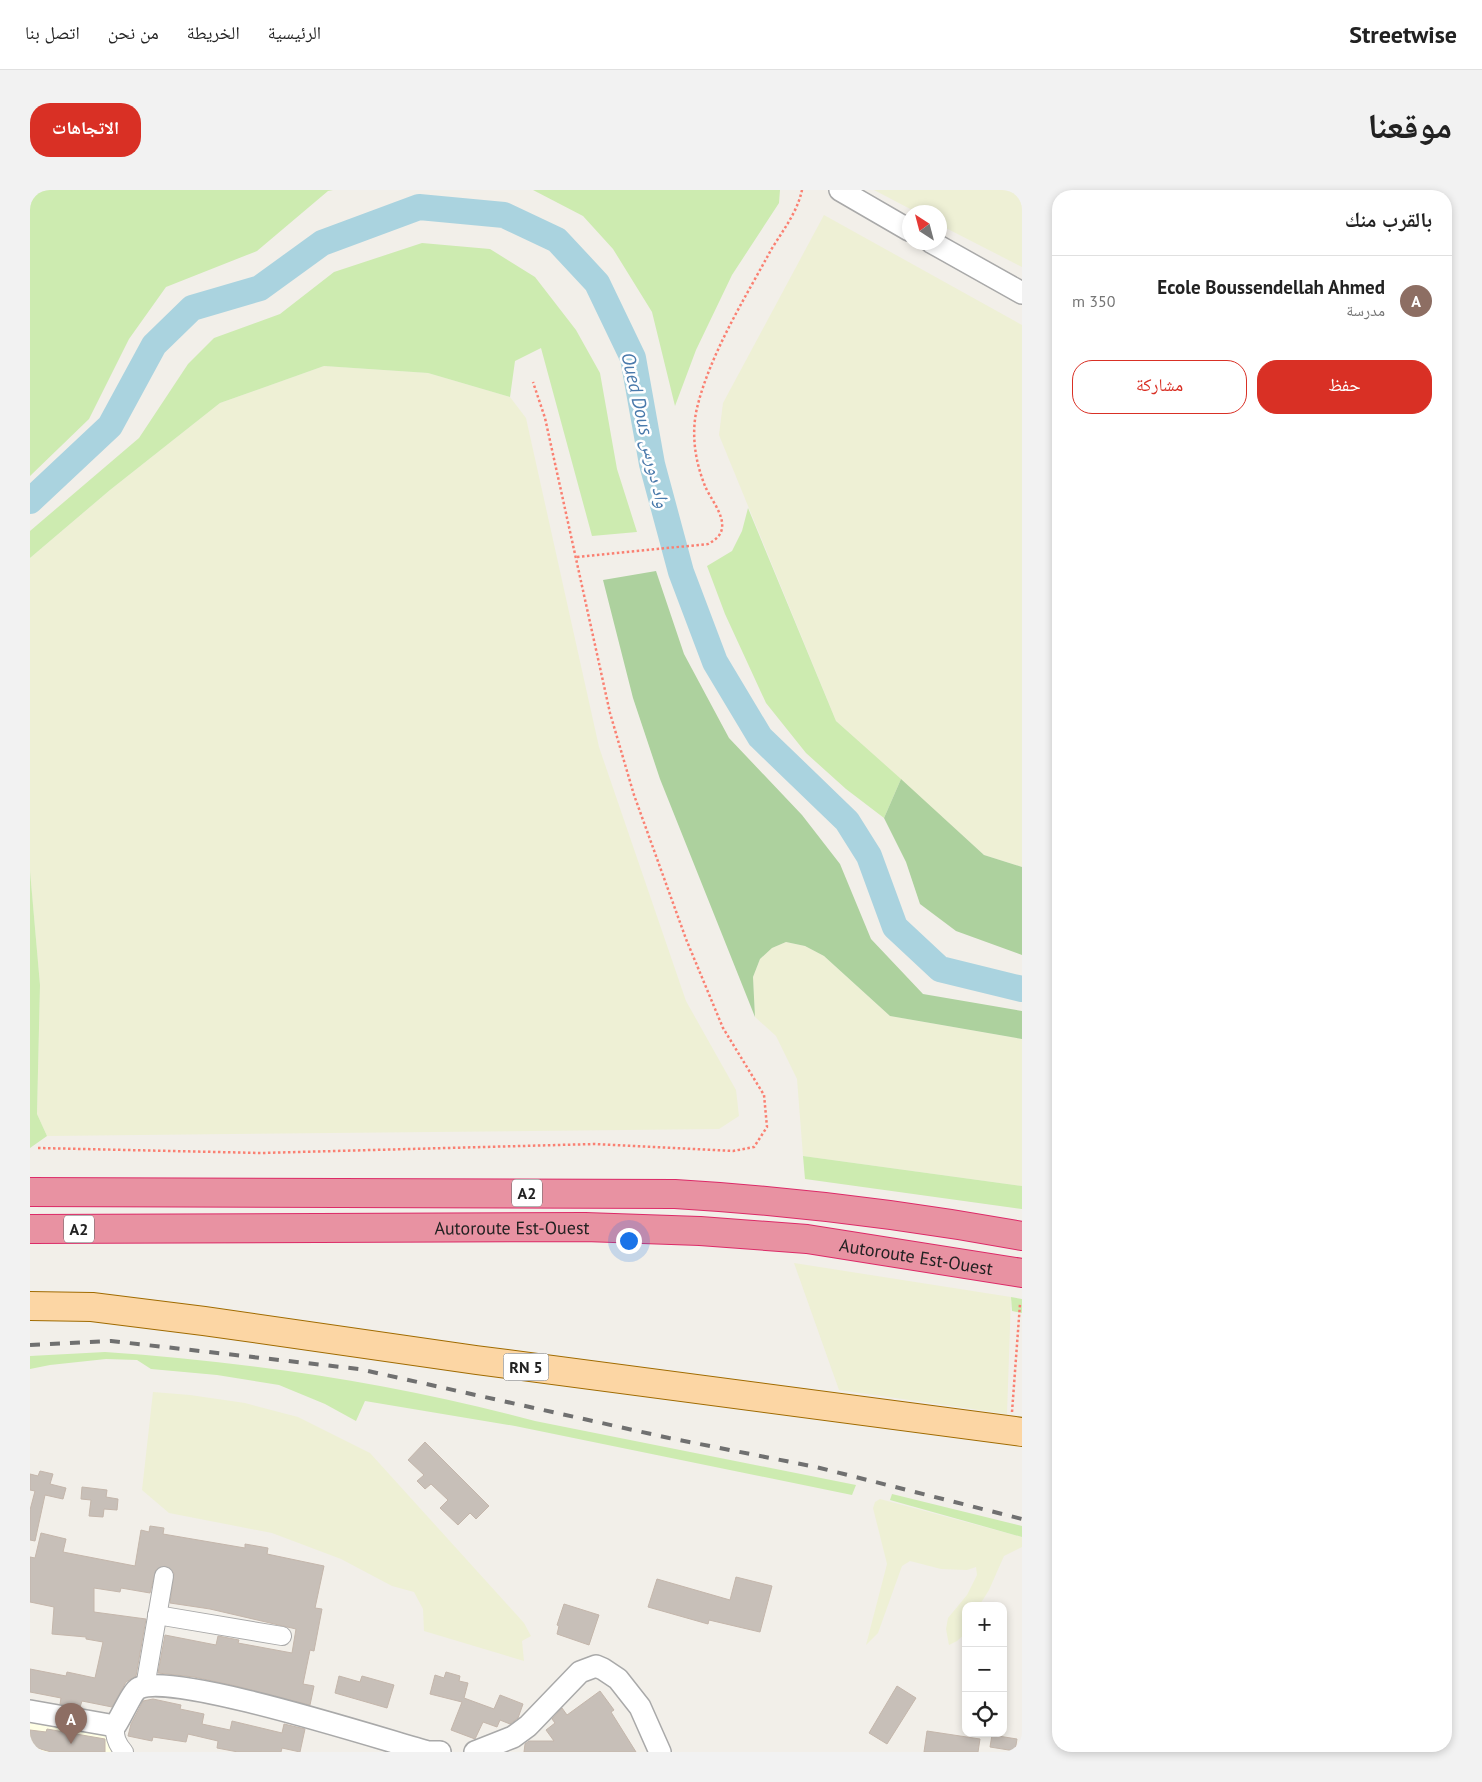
<!DOCTYPE html>
<html lang="ar">
<meta charset="utf-8">
<style>
body{margin:0;font-family:"PT Sans","Noto Naskh Arabic",sans-serif;background:#f2f2f2;color:#222;direction:rtl}
.controls{position:absolute;right:15px;bottom:15px;display:grid;overflow:hidden;border-radius:10px;box-shadow:0 2px 8px #0003}
.controls button{width:45px;height:45px;display:grid;place-items:center;padding:0;border:0;border-bottom:1px solid #e0e0e0;background:#fff;color:#222;font:25px sans-serif}
.compass{position:absolute;left:872px;top:15px;width:45px;height:45px;border-radius:50%;background:#fff;box-shadow:0 2px 8px #0003;rotate:324deg}
.you{position:absolute;left:598px;top:1050px;width:18px;height:18px;margin:-12px;border:4px solid #fff;border-radius:50%;background:#1a73e8;box-shadow:0 0 0 8px #1a73e833}
.badge{display:grid;place-items:center;width:32px;height:32px;border-radius:50%;background:#d93025;color:#fff;font-size:16px;font-weight:700}
.pin{position:absolute;translate:-50% -41px;filter:drop-shadow(0 1px 2px #0008)}
.pin::after{content:'';position:absolute;top:26px;width:18px;height:15px;background:inherit;clip-path:polygon(0 0,100% 0,50% 100%)}
.list{margin:0;padding:0;list-style:none}
h2{display:flex;justify-content:space-between;align-items:center;height:65px;margin:0;padding:0 20px;font-size:21px}
h2 small{font-size:16px;font-weight:400;color:#767676}
.list li{display:grid;grid-template-columns:32px 1fr auto;gap:15px;align-items:center;box-sizing:border-box;height:90px;padding:0 20px;border-top:1px solid #e0e0e0}
.list b{display:block;font-size:19px;white-space:nowrap}
.list p{margin:0;font-size:16px;white-space:nowrap;color:#767676}
.list em{font-size:16px;font-style:normal;color:#767676}
.actions{display:flex;gap:10px;padding:15px 20px}
.actions a{flex:1;padding:11px 0;border:1px solid #d93025;border-radius:20px;text-align:center;font-size:18px;color:#d93025}
.actions .main{background:#d93025;color:#fff}
.icon{flex:none;width:28px;height:28px;fill:none;stroke:currentColor;stroke-width:2;stroke-linecap:round;stroke-linejoin:round}
.map{position:relative;flex:none;width:992px;height:1562px;overflow:hidden;direction:ltr;border-radius:20px}
header{display:flex;align-items:center;gap:30px;box-sizing:border-box;height:70px;padding:0 25px;background:#fff;border-bottom:1px solid #e0e0e0}
header strong{font-size:24px}
nav{display:flex;gap:28px;margin-inline-start:auto;font-size:18px}
.intro{display:flex;align-items:center;justify-content:space-between;box-sizing:border-box;height:120px;padding:0 30px}
h1{margin:0;font-size:35px}
.button{padding:12px 22px;border-radius:20px;background:#d93025;color:#fff;font-size:18px;font-weight:700}
main{display:flex;gap:30px;padding:0 30px}
aside{flex:1;background:#fff;border-radius:20px;box-shadow:0 2px 8px #0003}
.map>svg:first-child{display:block}
</style>
<header>
<strong>Streetwise</strong>
<nav><a>الرئيسية</a><a>الخريطة</a><a>من نحن</a><a>اتصل بنا</a></nav>
</header>
<div class="intro"><h1>موقعنا</h1><a class="button">الاتجاهات</a></div>
<main>
<aside>
<h2>بالقرب منك<small></small></h2>
<ul class="list">
<li><span class="badge" style="background:#8d6e63">A</span><div><b>Ecole Boussendellah Ahmed</b><p>مدرسة</p></div><em>350 m</em></li>
</ul>
<div class="actions"><a class="main">حفظ</a><a>مشاركة</a></div>
</aside>
<div class="map">
<svg width="992" height="1562" viewBox="0 0 992 1562">
<rect width="100%" height="100%" fill="#f2efe9"/>
<!-- education -->
<path fill="#ffffe5" d="M 0,1531 L 80,1546 L 83,1562 L 0,1562 Z"/>
<!-- farmland -->
<g fill="#eef0d5">
<path d="M 844,0 L 992,0 L 992,77 L 910,35 L 909,22 L 886,22 Z"/>
<path d="M 794,25 L 992,135 L 992,677 L 954,665 L 806,531 L 689,245 L 693,213 Z"/>
<path d="M 294,176 L 398,183 L 480,207 L 496,228 L 569,557 L 656,811 L 706,900 L 709,926 L 689,939 L 17,946 L 7,924 L 10,795 L 0,681 L 0,368 L 80,300 L 190,213 Z"/>
<path d="M 756,752 L 775,756 L 794,766 L 860,826 L 992,849 L 992,996 L 773,966 L 767,889 L 746,846 L 725,827 L 723,787 L 730,769 L 742,758 Z"/>
<path d="M 764,1073 L 981,1107 L 977,1224 L 809,1200 Z"/>
<path d="M 123,1202 L 160,1205 L 215,1213 L 268,1227 L 340,1263 L 494,1433 L 501,1446 L 492,1451 L 494,1471 L 394,1441 L 393,1419 L 384,1402 L 362,1396 L 311,1369 L 242,1343 L 139,1323 L 112,1300 Z"/>
<path d="M 850,1309 L 992,1347 L 992,1357 L 974,1366 L 959,1400 L 949,1416 L 936,1416 L 936,1443 L 927,1451 L 919,1455 L 916,1439 L 918,1428 L 937,1405 L 947,1385 L 946,1377 L 937,1380 L 911,1379 L 880,1371 L 872,1376 L 848,1443 L 836,1455 L 857,1374 L 843,1318 L 845,1312 Z"/>
</g>
<!-- grass -->
<g fill="#cdebb0">
<path d="M 0,0 L 303,0 L 298,1 L 227,61 L 136,97 L 99,149 L 59,229 L 0,286 Z"/>
<path d="M 503,0 L 750,0 L 749,13 L 702,85 L 666,160 L 645,216 L 622,122 L 583,59 L 553,26 Z"/>
<path d="M 392,53 L 460,59 L 505,87 L 546,140 L 570,183 L 587,279 L 607,342 L 562,346 L 511,158 L 485,171 L 480,207 L 398,183 L 294,176 L 190,213 L 80,300 L 0,368 L 0,341 L 109,248 L 158,174 L 184,148 L 250,124 L 304,82 Z"/>
<path d="M 718,318 L 806,531 L 871,589 L 854,628 L 816,599 L 776,563 L 736,513 L 695,424 L 677,376 L 702,361 L 712,341 Z"/>
<path d="M 0,681 L 10,795 L 7,924 L 17,946 L 0,958 Z"/>
<path d="M 773,966 L 992,996 L 992,1019 L 775,989 Z"/>
<path d="M 981,1107 L 992,1109 L 992,1123 L 982,1121 Z"/>
<path d="M 75,1162 C 220,1172 365,1193 505,1231 L 826,1295 L 822,1305 L 485,1236 L 335,1211 L 326,1231 L 295,1214 L 249,1195 L 187,1185 L 121,1179 L 107,1170 L 76,1169 L 20,1175 L 0,1179 L 0,1166 Z"/>
<path d="M 862,1304 L 992,1336 L 992,1347 L 860,1310 Z"/>
</g>
<!-- forest -->
<g fill="#add19e">
<path d="M 626,381 L 654,464 L 699,548 L 772,625 L 810,674 L 841,749 L 893,804 L 992,821 L 992,849 L 860,826 L 794,766 L 775,756 L 756,752 L 742,758 L 730,769 L 723,787 L 725,827 L 630,589 L 603,508 L 573,390 Z"/>
<path d="M 871,589 L 954,665 L 992,677 L 992,765 L 926,741 L 890,714 L 876,672 L 854,628 Z"/>
</g>
<g fill="none" stroke-linecap="round" stroke-linejoin="round">
<!-- river -->
<path stroke="#aad3df" stroke-width="26" d="M 0,311 L 80,236 L 124,155 L 162,118 L 230,98 L 292,53 L 389,17 L 474,25 L 527,50 L 567,93 L 603,168 L 622,274 L 651,382 L 685,472 L 730,547 L 817,631 L 839,666 L 865,737 L 910,779 L 992,799"/>
</g>
<!-- building -->
<g fill="#c7bfb8" stroke="#c4b6ab">
<path d="M 395,1252 L 459,1316 L 446,1329 L 440,1323 L 428,1335 L 410,1318 L 418,1310 L 401,1294 L 395,1299 L 387,1291 L 394,1285 L 378,1270 Z"/>
<path d="M 10,1281 L 23,1284 L 20,1294 L 36,1298 L 33,1309 L 15,1305 L 5,1351 L 0,1350 L 0,1320 L 5,1301 L 0,1300 L 0,1284 L 8,1286 Z"/>
<path d="M 52,1297 L 77,1300 L 76,1307 L 88,1309 L 87,1320 L 74,1319 L 73,1327 L 59,1326 L 61,1310 L 51,1309 Z"/>
<path d="M 120,1336 L 134,1338 L 133,1344 L 215,1358 L 215,1354 L 238,1358 L 237,1364 L 294,1376 L 285,1418 L 292,1419 L 284,1461 L 280,1460 L 273,1494 L 284,1496 L 280,1515 L 206,1496 L 164,1487 L 128,1483 L 135,1445 L 186,1455 L 188,1446 L 209,1450 L 208,1453 L 262,1463 L 266,1439 L 180,1419 L 140,1413 L 144,1383 L 135,1376 L 126,1380 L 120,1403 L 91,1398 L 90,1402 L 64,1398 L 64,1422 L 116,1429 L 106,1486 L 96,1492 L 82,1517 L 52,1511 L 50,1517 L 30,1514 L 31,1508 L 0,1502 L 0,1479 L 36,1486 L 37,1482 L 65,1488 L 73,1452 L 56,1449 L 56,1447 L 22,1444 L 24,1417 L 0,1412 L 0,1367 L 5,1368 L 11,1343 L 36,1349 L 33,1362 L 105,1376 L 111,1340 L 119,1342 Z"/>
<path d="M 706,1387 L 742,1396 L 730,1442 L 679,1430 L 678,1434 L 618,1417 L 627,1389 L 700,1410 Z"/>
<path d="M 534,1414 L 569,1425 L 559,1455 L 527,1444 L 529,1436 L 527,1435 Z"/>
<path d="M 416,1482 L 430,1486 L 429,1491 L 438,1493 L 434,1508 L 464,1519 L 470,1505 L 493,1514 L 488,1528 L 480,1534 L 470,1530 L 467,1537 L 453,1532 L 445,1549 L 421,1540 L 432,1512 L 400,1504 L 405,1485 L 414,1488 Z"/>
<path d="M 309,1486 L 330,1492 L 332,1486 L 364,1495 L 357,1518 L 305,1503 Z"/>
<path d="M 867,1496 L 886,1508 L 857,1554 L 839,1543 Z"/>
<path d="M 570,1501 L 584,1520 L 581,1522 L 606,1562 L 494,1562 L 495,1554 L 499,1551 L 524,1551 L 516,1540 L 525,1533 L 522,1529 L 532,1518 L 537,1525 Z"/>
<path d="M 123,1509 L 151,1515 L 150,1519 L 174,1524 L 172,1534 L 200,1540 L 202,1531 L 252,1543 L 254,1534 L 275,1539 L 270,1562 L 252,1558 L 251,1562 L 208,1562 L 187,1558 L 188,1551 L 158,1544 L 156,1552 L 123,1547 L 122,1551 L 98,1546 L 101,1534 L 113,1511 Z"/>
<path d="M 17,1539 L 75,1549 L 75,1562 L 21,1562 L 0,1556 L 0,1540 L 16,1542 Z"/>
<path d="M 897,1541 L 950,1549 L 948,1562 L 894,1562 Z"/>
<path d="M 962,1545 L 987,1549 L 985,1561 L 960,1557 Z"/>
</g>
<g fill="none" stroke-linecap="round" stroke-linejoin="round">
<!-- minor casing -->
<g stroke="#a9a9a9" stroke-width="20">
<g id="minor">
<path d="M 127,1425 L 252,1446"/>
<path d="M 115,1497 L 134,1386"/>
<path d="M 85,1536 C 84,1547 87,1554 94,1562"/>
</g>
</g>
<!-- tertiary casing -->
<g stroke="#a9a9a9" stroke-width="24">
<g id="tertiary">
<path d="M 810,0 L 879,40"/>
<path d="M 901,52 L 992,103"/>
<path d="M 0,1521 L 85,1536 C 91,1528 102,1501 109,1498 C 144,1482 351,1549 398,1562 L 410,1562"/>
<path d="M 445,1562 L 483,1547 L 498,1536 L 550,1482 L 566,1476 L 573,1479 L 588,1489 L 610,1517 L 630,1562"/>
</g>
</g>
<!-- primary casing -->
<g stroke="#a06b00" stroke-width="30">
<path id="primary" d="M 0,1116 L 62,1117 L 174,1131 L 446,1170 L 992,1242"/>
</g>
<!-- motorway casing -->
<g stroke="#dc2a67" stroke-width="30">
<g id="motorway">
<path d="M 0,1002 L 645,1004 C 762,1011 877,1025 992,1046"/>
<path id="s1" d="M 0,1039 L 555,1037 L 670,1041 L 777,1049 L 992,1083"/>
</g>
</g>
<!-- path -->
<g stroke="#fa8072" stroke-width="2.5" stroke-dasharray="2.5 2.5" stroke-linecap="butt">
<path d="M 547,367 L 678,354 C 685,350 691,346 692,338 C 694,324 680,308 675,296 C 665,271 661,244 667,218 C 680,164 715,108 741,60 C 753,40 767,23 772,0"/>
<path d="M 8,958 L 231,963 L 565,954 L 703,961 L 724,957 L 737,937 L 734,905 L 693,838 L 656,749 L 604,605 L 580,523 L 515,228 L 503,192"/>
<path d="M 982,1222 L 990,1114"/>
</g>
<!-- minor -->
<use href="#minor" stroke="#fff" stroke-width="18"/>
<!-- tertiary -->
<use href="#tertiary" stroke="#fff" stroke-width="21"/>
<!-- primary -->
<use href="#primary" stroke="#fcd6a4" stroke-width="28"/>
<!-- motorway -->
<use href="#motorway" stroke="#e892a2" stroke-width="28"/>
<!-- rail -->
<path stroke="#707070" stroke-width="4" stroke-dasharray="10 10" stroke-linecap="butt" d="M 0,1155 L 81,1151 L 329,1179 L 639,1248 L 786,1277 L 992,1329"/>
</g>
<g text-anchor="middle" dominant-baseline="central" stroke-width="5" stroke-linejoin="round" paint-order="stroke">
<!-- shield labels -->
<g fill="#fff" stroke="#646464" stroke-width="1">
<rect x="482" y="989.5" width="30" height="27" rx="4"/>
<rect x="34" y="1025.5" width="30" height="27" rx="4"/>
<rect x="473.5" y="1163.5" width="45" height="27" rx="4"/>
</g>
<g font-size="16" font-weight="bold" fill="#222">
<text x="497" y="1003">A2</text>
<text x="49" y="1039">A2</text>
<text x="496" y="1177">RN 5</text>
</g>
<!-- street labels -->
<g font-size="18" fill="#222" stroke="#fff">
<text stroke="none"><textPath href="#s1" startOffset="482">Autoroute Est-Ouest</textPath></text>
<text stroke="none"><textPath href="#s1" startOffset="888">Autoroute Est-Ouest</textPath></text>
</g>
<!-- water labels -->
<g font-size="19" font-style="italic" fill="#4a7aab" stroke="#fff">
<text transform="translate(616 240) rotate(77)">Oued Dous واد دورس</text>
</g>
</g>
</svg>
<div class="controls">
<button>+</button>
<button>−</button>
<button><svg class="icon" aria-label="locate" viewBox="0 0 24 24"><circle cx="12" cy="12" r="6"/><path d="M12 2v4M12 18v4M2 12h4M18 12h4"/></svg></button>
</div>
<svg class="compass" viewBox="-18 -18 36 36"><path d="M0-13l5 13h-10z" fill="#e53935"/><path d="M0 13l5-13h-10z" fill="#767676"/></svg>
<div class="you"></div>
<div class="pin badge" style="left:41px;top:1554px;background:#8d6e63">A</div>
</div>
</main>
